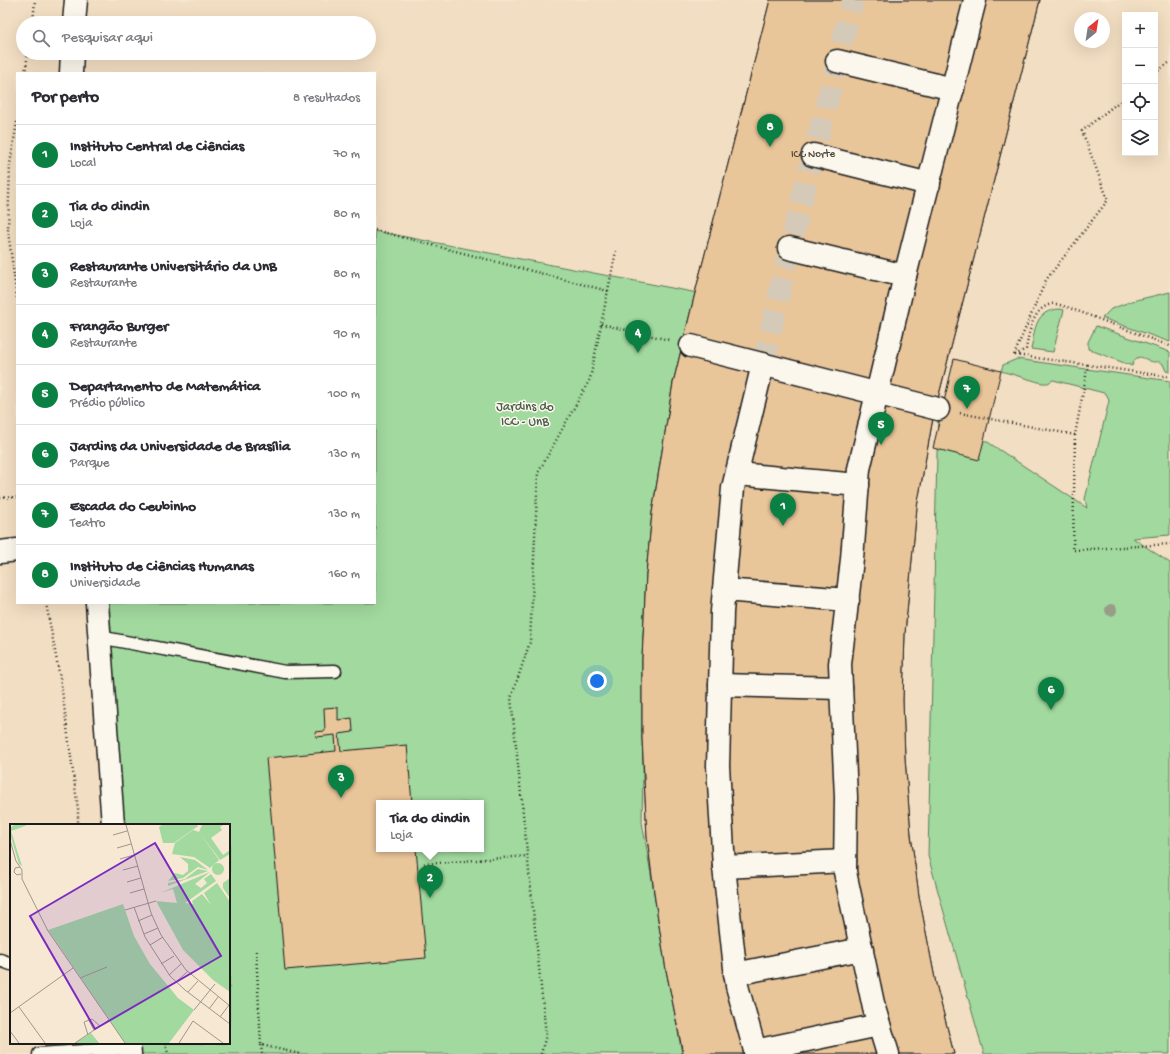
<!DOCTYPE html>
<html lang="pt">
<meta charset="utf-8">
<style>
body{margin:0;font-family:"Gochi Hand",sans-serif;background:#f7f7f7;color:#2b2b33}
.controls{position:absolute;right:12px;top:12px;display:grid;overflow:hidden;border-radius:0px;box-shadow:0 4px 16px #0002}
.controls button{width:36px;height:36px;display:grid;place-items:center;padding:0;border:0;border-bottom:1px solid #e1e1e2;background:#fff;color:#2b2b33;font:20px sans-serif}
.compass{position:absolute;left:1074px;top:12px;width:36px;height:36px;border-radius:50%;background:#fff;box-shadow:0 4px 16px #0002;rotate:30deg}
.you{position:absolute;left:597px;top:681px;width:14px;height:14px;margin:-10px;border:3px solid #fff;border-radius:50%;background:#1a73e8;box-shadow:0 0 0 6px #1a73e833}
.badge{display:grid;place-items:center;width:26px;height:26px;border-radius:50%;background:#0b8043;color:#fff;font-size:13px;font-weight:700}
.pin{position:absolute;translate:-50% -33px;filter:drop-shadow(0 1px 2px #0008)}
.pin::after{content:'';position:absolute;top:21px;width:14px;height:12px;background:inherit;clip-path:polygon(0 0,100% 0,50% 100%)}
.popup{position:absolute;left:376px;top:800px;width:108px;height:52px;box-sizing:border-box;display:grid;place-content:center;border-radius:0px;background:#fff;filter:drop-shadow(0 1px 3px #0005);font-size:13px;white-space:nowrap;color:#7c7c81}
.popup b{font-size:15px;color:#2b2b33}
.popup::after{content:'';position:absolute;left:50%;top:100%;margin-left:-8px;border:8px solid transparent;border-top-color:#fff}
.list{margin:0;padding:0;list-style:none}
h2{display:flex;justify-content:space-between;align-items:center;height:52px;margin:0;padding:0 16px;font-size:17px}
h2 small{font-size:13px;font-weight:400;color:#7c7c81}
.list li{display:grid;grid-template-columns:26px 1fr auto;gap:12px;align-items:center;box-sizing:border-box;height:60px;padding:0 16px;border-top:1px solid #e1e1e2}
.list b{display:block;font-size:15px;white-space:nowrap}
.list p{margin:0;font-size:13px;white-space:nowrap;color:#7c7c81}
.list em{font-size:13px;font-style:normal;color:#7c7c81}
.icon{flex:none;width:22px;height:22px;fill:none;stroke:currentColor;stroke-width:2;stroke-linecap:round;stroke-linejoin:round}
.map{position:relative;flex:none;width:1170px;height:1054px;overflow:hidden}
.search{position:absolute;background:#fff;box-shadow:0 4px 16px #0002;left:16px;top:16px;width:360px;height:44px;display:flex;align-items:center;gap:10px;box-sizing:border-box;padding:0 14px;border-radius:22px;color:#7c7c81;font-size:15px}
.panel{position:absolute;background:#fff;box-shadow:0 4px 16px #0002;left:16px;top:72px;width:360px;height:532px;border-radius:0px}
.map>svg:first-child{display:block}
</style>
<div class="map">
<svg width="1170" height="1054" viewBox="0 0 1170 1054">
<rect width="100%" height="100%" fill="#f6e8d3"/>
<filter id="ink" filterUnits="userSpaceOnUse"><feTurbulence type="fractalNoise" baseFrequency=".025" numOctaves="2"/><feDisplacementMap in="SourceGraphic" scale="8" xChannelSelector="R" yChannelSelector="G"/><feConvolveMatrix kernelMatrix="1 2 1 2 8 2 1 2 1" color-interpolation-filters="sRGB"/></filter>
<g filter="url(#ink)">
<!-- built -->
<path fill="#f2dec2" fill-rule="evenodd" d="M 0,0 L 1170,0 L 1170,1054 L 0,1054 ZM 1125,15 L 1155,15 L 1155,153 L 1125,153 ZM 1080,18 L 1104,18 L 1104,42 L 1080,42 ZM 23,23 L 369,23 L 369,53 L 23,53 ZM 17,73 L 375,73 L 375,603 L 17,603 ZM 379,803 L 481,803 L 481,849 L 379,849 ZM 11,825 L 229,825 L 229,1043 L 11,1043 Z"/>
<!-- green -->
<g fill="#a1d99e" stroke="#5e7a5d" fill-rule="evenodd">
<path d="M 375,231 L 703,294 L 647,562 L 642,822 L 682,1054 L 132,1054 L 131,1043 L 229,1043 L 229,825 L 114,825 L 101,603 L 375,603 ZM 379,803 L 481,803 L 481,849 L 379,849 Z"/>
<path d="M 1170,292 L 1170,342 L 1102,318 L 1111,309 L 1132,301 Z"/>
<path d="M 1060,309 L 1064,310 L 1053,352 L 1031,349 C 1035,329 1035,310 1060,309 Z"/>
<path d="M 1096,326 L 1170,352 L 1170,372 L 1166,371 L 1163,364 C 1159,361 1158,362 1154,362 C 1147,362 1137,349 1132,366 L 1088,349 L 1088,342 Z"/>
<path d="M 1017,359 L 1170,381 L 1170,535 L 1133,538 L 1170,563 L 1170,1054 L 984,1054 L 928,856 L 938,409 L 1087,508 L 1085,499 L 1109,401 L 1107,395 L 1104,393 L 1053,380 L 1048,383 L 1042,383 L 1001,371 L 1003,365 Z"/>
</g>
<!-- building -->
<g fill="#e9c59a" stroke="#1c1c1c" fill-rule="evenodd">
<path d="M 770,0 L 1040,0 L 933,418 L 917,507 L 905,633 L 903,700 L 905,758 L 911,835 L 919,896 L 936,984 L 954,1054 L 683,1054 L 666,970 L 655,900 L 647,837 L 642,738 L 642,659 L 646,574 L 652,513 L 673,383 L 697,285 ZM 869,10 L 921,23 L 916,41 L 865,28 ZM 846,103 L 897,117 L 892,133 L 841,120 ZM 822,196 L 873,209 L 869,226 L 817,213 ZM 798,288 L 850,302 L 842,329 L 791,316 ZM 770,411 L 821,421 L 815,450 L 764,442 ZM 751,527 L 803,535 L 801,553 L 749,547 ZM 743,622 L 771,623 L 770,643 L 742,642 ZM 798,809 L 800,828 L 747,833 L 745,814 ZM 809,900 L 812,919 L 759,927 L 756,907 ZM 825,989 L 829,1009 L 777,1020 L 773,1001 Z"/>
<path d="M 770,0 L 1040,0 L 933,418 L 917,507 L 905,633 L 903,700 L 905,758 L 911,835 L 919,896 L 936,984 L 954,1054 L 683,1054 L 666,970 L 655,900 L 647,837 L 642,738 L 642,659 L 646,574 L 652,513 L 673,383 L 697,285 Z"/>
<path d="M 954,359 L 1001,371 L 979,460 L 933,448 Z"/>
<path d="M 338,707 L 338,720 L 352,718 L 353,732 L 339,734 L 341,751 L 407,745 L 412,803 L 379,803 L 379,849 L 416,849 L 426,958 L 285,970 L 266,758 L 336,751 L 335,735 L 316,737 L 315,732 L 325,731 L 324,708 Z"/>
</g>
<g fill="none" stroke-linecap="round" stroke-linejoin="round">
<!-- street-tunnel -->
<path stroke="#d5c9b8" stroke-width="22" stroke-dasharray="22 11" stroke-linecap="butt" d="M 763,364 L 792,238 L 853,0"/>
<!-- lane casing -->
<g stroke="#1c1c1c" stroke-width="15">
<g id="lane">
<path d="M 99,637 L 285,672 L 335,671"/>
<path d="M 0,960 L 11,964"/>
<path d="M 39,1054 L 129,1048"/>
</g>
</g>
<!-- street casing -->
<g stroke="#1c1c1c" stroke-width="25">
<g id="street">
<path d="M 837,61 L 953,89"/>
<path d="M 813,155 L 929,184"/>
<path d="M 789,248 L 905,276"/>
<path d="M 691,346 L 938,409"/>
<path d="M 737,474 L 858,485"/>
<path d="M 724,590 L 848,600"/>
<path d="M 720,685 L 841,688"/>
<path d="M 724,867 L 845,861"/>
<path d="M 735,974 L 862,949"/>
<path d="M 755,1051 L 879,1025"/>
<path d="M 756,1054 L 737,986 L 724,867 L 718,766 L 722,612 L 733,488 L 763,364"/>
<path d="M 888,1054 L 874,1008 L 845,872 L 846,797 L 840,664 L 852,559 L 859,469 L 905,276 L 975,0"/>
</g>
</g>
<!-- secondary casing -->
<g stroke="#1c1c1c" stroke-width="25">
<g id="secondary">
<path d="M 74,23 L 76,0"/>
<path d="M 71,73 L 72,53"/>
<path d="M 0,552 L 17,550"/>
<path d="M 97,603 L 113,825"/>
<path d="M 129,1043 L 130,1054"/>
</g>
</g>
<!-- path -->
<g stroke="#1c1c1c" stroke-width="2.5" stroke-dasharray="1 3" stroke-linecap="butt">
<path d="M 33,23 L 35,0"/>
<path d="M 25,73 L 28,53"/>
<path d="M 1155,73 L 1170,62"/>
<path d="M 17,122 L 10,164 L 8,231 L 17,298"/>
<path d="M 375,230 L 608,291"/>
<path d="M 601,324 L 669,340"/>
<path d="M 1014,355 L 1046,280 L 1108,200 L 1082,131 L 1125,97"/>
<path d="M 1015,355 L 1026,349 C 1029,333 1032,308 1052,304 C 1056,303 1062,306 1067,307 L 1170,346"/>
<path d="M 1015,355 L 1088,365"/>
<path d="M 960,413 L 1075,435 L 1088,365 L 1170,377"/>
<path d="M 1075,435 L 1073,550 L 1170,544"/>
<path d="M 0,498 L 17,497"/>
<path d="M 46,603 L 61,683 L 78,809 L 78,825"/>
<path d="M 424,864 L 527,856"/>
<path d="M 256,951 L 261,1045 L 300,1054"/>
<path d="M 166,1043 L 168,1054"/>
<path d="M 261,1045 L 262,1054"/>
<path d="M 541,1054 L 546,1035 L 511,698 L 530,642 L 538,473 L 590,379 L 616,251"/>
</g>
<!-- lane -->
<use href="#lane" stroke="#fbf7ec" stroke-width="12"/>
<!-- street -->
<use href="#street" stroke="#fbf7ec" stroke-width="22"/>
<!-- secondary -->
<use href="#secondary" stroke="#fbf7ec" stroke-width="22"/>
</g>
<!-- trees -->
<circle fill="#989c88" cx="1111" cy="610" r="6"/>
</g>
<g text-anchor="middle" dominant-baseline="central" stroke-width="3" stroke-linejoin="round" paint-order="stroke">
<!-- number labels -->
<g font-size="11" fill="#4f463c">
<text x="813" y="155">ICC Norte</text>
</g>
<!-- park labels -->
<g font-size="13" fill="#4b5e4a" stroke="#fbf7ec">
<text x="525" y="407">Jardins do<tspan x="525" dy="15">ICC - UnB</tspan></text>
</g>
</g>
<!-- overview -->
<g transform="translate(10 824)">
<rect width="220" height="220" fill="#f6e8d3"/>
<path d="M 4,1 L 17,1 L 6,5 L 19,1 L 1,7 L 12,42 L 9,40 L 0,10 L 0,4 ZM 152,1 L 187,1 L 188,2 L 164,19 L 153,19 L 149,3 ZM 192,1 L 213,1 L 210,3 L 212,6 L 201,14 L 213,31 L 220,26 L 220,30 L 210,36 L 189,8 ZM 183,6 L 189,8 L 209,36 L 200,44 L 184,33 L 162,30 L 165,19 ZM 170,33 L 185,36 L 198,46 L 188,43 L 173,54 L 158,57 L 165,49 L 173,51 L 178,47 L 178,40 ZM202 45a6 6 0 1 1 12 0a6 6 0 1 1-12 0ZM 188,45 L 198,47 L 158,62 L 158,59 L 175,55 ZM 200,48 L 185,60 L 191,64 L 197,59 L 194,55 L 201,50 L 206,57 L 175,79 L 183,80 L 182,77 L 192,70 L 201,81 L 194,69 L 207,59 L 220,78 L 220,168 L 203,156 L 173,126 L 146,77 L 167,79 L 163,65 L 150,69 ZM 220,54 L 220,74 L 213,64 L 213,59 ZM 113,80 L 124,112 L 140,140 L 168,174 L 184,186 L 159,219 L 115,219 L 38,106 ZM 81,209 L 89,219 L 65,219 Z" fill="#a1d99e"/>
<path fill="none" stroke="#9f968a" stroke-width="1" d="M 116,1 L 141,89 L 151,111 L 176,146 L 220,182M 103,11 L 117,7M 0,16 L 6,37 L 12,46 L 12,55 L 38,107 L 115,219M 107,24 L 121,20M 110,35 L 124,31M 10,43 L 5,44 L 4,48 L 7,51 L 11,50M 113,46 L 128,42M 117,58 L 131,54M 120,69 L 134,65M 124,83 L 135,113 L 160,152 L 175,166 L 220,200M 115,86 L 146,77M 128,97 L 142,91M 134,110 L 148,104M 140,121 L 153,113M 151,140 L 164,132M 159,151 L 171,140M 70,154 L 97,143M 166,158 L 178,147M 178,168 L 188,157M 9,183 L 35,219M 199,185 L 208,173M 184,186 L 205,160M 0,189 L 63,144M 210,193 L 219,181M 78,195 L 84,206M 0,207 L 9,219M 78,211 L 74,198 L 82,195 L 90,202M 65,219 L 99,196M 169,219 L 183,197 L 213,219"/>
<path fill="#7b2cbf" fill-opacity="0.15" stroke="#7b2cbf" stroke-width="2" d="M 145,19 L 211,132 L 85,205 L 20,92 Z"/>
<rect width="220" height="220" fill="none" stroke="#1c1c1c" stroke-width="2"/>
</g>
</svg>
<div class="controls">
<button>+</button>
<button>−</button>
<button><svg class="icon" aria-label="locate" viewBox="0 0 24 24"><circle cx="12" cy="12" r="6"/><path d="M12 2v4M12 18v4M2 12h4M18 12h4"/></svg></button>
<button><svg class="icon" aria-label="layers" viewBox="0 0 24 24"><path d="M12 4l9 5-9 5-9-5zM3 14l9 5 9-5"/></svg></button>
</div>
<svg class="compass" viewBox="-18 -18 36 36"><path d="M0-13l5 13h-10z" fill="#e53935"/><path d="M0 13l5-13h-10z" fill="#7c7c81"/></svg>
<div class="you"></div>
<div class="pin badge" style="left:783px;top:526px">1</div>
<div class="pin badge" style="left:430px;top:898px">2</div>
<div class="popup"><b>Tia do dindin</b>Loja</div>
<div class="pin badge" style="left:341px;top:798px">3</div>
<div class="pin badge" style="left:638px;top:353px">4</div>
<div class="pin badge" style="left:881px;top:445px">5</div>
<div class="pin badge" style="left:1051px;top:710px">6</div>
<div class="pin badge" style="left:967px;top:409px">7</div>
<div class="pin badge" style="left:770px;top:147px">8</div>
<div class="search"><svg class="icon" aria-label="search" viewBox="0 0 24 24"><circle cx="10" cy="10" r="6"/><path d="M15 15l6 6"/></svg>Pesquisar aqui</div>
<section class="panel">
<h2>Por perto<small>8 resultados</small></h2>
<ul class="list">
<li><span class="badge">1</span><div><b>Instituto Central de Ciências</b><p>Local</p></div><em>70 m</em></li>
<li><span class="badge">2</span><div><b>Tia do dindin</b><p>Loja</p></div><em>80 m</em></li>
<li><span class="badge">3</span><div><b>Restaurante Universitário da UnB</b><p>Restaurante</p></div><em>80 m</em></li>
<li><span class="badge">4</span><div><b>Frangão Burger</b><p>Restaurante</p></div><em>90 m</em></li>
<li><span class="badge">5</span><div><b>Departamento de Matemática</b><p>Prédio público</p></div><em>100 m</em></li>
<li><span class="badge">6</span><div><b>Jardins da Universidade de Brasília</b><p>Parque</p></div><em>130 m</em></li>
<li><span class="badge">7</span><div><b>Escada do Ceubinho</b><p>Teatro</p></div><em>130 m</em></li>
<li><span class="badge">8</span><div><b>Instituto de Ciências Humanas</b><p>Universidade</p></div><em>160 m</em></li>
</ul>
</section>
</div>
